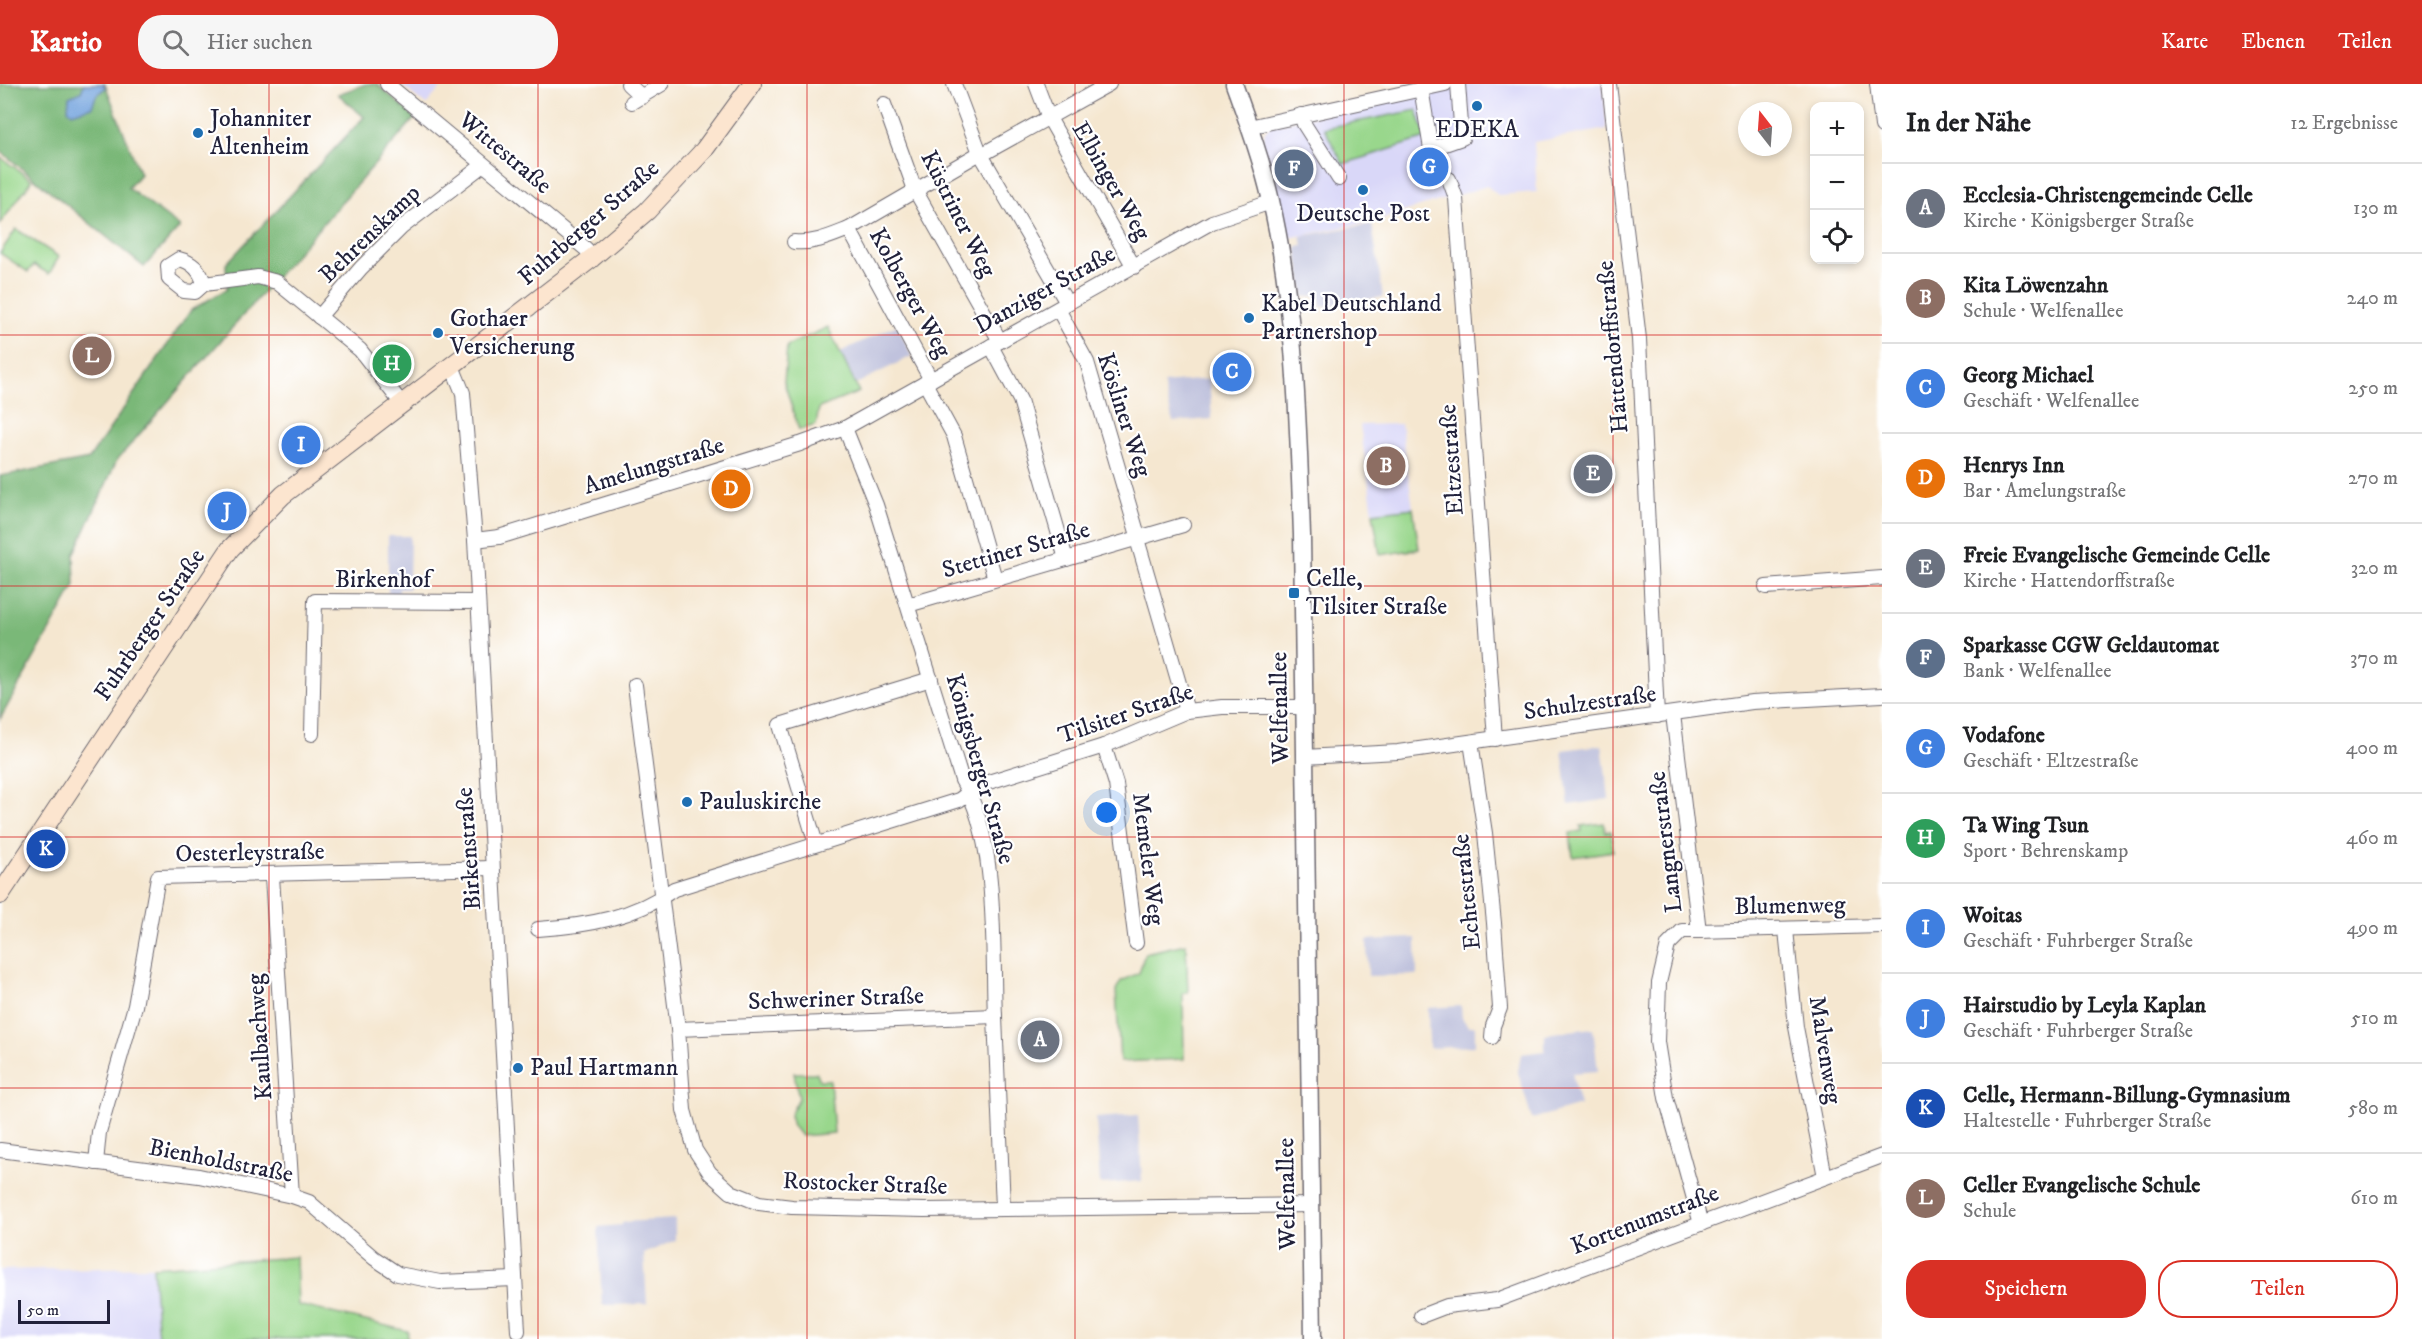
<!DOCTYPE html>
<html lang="de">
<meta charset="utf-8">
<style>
body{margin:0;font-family:"IM FELL DW Pica",serif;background:#f6f6f6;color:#202124}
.controls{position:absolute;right:18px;top:18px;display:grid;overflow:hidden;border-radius:12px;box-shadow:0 3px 9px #0003}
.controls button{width:54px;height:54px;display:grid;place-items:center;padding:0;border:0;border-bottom:2px solid #e0e0e0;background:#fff;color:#202124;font:30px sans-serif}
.compass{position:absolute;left:1738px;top:18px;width:54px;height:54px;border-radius:50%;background:#fff;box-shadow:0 3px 9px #0003;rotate:343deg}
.scale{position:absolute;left:18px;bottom:15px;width:92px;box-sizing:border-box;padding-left:6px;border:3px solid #22223b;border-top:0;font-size:16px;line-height:21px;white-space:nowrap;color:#22223b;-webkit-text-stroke:4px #fff;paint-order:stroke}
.you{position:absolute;left:1107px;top:729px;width:21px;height:21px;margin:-15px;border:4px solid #fff;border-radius:50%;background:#1a73e8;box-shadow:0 0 0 9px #1a73e833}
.badge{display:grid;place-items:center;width:39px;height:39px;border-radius:50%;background:#d93025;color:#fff;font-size:20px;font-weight:700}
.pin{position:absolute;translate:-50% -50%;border:3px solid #fff;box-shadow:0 2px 6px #0006}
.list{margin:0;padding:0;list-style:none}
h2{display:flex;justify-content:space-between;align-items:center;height:78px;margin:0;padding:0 24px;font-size:26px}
h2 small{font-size:20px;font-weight:400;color:#757577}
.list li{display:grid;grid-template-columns:39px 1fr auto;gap:18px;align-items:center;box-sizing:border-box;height:90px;padding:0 24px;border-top:2px solid #e0e0e0}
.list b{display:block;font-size:22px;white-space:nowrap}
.list p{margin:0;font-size:20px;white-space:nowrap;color:#757577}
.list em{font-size:20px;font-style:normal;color:#757577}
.actions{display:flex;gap:12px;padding:18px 24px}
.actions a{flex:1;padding:14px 0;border:2px solid #d93025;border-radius:24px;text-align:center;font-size:21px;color:#d93025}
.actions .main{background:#d93025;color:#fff}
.icon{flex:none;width:33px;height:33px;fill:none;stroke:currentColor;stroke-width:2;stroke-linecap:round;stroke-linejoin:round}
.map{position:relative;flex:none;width:1882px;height:1255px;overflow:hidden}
header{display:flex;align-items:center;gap:36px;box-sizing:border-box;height:84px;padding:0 30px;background:#d93025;color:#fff}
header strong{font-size:28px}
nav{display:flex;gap:33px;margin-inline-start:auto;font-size:21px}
.search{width:420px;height:54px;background:#f6f6f6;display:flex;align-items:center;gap:15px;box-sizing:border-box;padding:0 21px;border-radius:24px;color:#757577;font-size:22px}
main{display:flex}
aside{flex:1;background:#fff}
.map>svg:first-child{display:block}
</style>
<header>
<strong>Kartio</strong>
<div class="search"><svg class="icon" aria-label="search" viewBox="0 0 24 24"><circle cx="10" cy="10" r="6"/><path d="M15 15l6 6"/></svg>Hier suchen</div>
<nav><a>Karte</a><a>Ebenen</a><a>Teilen</a></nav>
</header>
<main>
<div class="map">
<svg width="1882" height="1255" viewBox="0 0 1882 1255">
<rect width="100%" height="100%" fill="#fff"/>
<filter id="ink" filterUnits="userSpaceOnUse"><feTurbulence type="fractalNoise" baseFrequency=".0167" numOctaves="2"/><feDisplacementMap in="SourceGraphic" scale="12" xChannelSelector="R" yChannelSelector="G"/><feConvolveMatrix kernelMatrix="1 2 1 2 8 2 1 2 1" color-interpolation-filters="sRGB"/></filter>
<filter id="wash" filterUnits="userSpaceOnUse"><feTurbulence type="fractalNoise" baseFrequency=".008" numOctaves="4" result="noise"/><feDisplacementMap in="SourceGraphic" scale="24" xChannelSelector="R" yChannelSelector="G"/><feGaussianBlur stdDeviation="1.35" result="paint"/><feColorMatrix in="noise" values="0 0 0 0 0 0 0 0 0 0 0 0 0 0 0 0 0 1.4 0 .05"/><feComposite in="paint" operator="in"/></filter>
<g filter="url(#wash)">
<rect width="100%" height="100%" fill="#f5e7d0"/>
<!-- built -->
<g fill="#d9d7f8">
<path d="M 400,0 L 444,0 L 426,21 Z"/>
<path d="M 1603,0 L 1607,45 L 1534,58 L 1537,108 L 1498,111 L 1487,102 L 1374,137 L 1289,154 L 1262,60 L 1265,47 L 1270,42 L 1461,0 Z"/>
<path d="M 1401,340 L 1413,424 L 1373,429 L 1360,341 Z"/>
<path d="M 153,1183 L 158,1255 L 0,1255 L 0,1186 Z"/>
</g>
<!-- industrial -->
<g fill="#c0c2dd">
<path d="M 1372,140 L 1383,213 L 1321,223 L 1319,211 L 1304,213 L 1296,163 L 1303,162 L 1301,152 Z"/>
<path d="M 897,241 L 912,272 L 856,300 L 840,268 Z"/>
<path d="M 1209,295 L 1212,335 L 1173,338 L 1163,299 Z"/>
<path d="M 388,452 L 410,452 L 409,505 L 399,505 L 399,511 L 388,510 Z"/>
<path d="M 1602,661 L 1609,715 L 1569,721 L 1562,666 Z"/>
<path d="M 1416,854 L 1417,891 L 1368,892 L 1367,856 Z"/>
<path d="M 1461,922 L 1462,934 L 1468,942 L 1475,942 L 1475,962 L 1429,964 L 1428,924 Z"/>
<path d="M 1593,944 L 1598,987 L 1572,989 L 1580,1021 L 1532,1035 L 1518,988 L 1521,970 L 1545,967 L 1545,950 Z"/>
<path d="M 1138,1031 L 1142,1097 L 1100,1100 L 1096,1034 Z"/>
<path d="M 675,1135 L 675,1156 L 644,1170 L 647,1220 L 602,1221 L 598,1143 L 622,1141 L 622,1138 Z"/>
</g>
<!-- green -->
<g fill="#99d78c" stroke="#5e7c64" stroke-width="1.5">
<path d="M 1417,26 L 1426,54 L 1343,80 L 1324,44 Z"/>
<path d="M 0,73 L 32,96 L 0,140 Z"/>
<path d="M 16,145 L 59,173 L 49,190 L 34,181 L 28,188 L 0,169 Z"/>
<path d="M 828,243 L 859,308 L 819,324 L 816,341 L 799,346 L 784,298 L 787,262 Z"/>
<path d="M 1413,424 L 1419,465 L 1380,471 L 1373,429 Z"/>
<path d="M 1604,739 L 1606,748 L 1611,747 L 1613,767 L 1573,773 L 1570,749 L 1582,747 L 1581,742 Z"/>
<path d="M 1186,860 L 1188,909 L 1183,909 L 1184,975 L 1120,978 L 1116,906 L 1121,897 L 1139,889 L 1145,869 Z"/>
<path d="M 794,989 L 817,989 L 820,996 L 830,996 L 834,1049 L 801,1052 L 793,1042 L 790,1031 L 799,1014 Z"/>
<path d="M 296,1173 L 298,1221 L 408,1247 L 407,1255 L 158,1255 L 153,1183 Z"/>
</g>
<!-- forest -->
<g fill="#7ab878" stroke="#4e6d5a" stroke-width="1.5">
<path d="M 0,0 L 105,0 L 140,90 L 128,104 L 180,143 L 144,183 L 0,67 Z"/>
<path d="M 366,0 L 377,0 L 415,34 L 117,376 L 74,471 L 75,501 L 0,635 L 0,392 L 89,375 L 191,226 L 227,205 L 226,180 L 364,33 L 338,10 Z"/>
</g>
<!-- water -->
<path fill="#74a4de" stroke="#4b638c" stroke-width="1.5" d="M 84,0 L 104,0 L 105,4 L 96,12 L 92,23 L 72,29 L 68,25 L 69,13 L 81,8 Z"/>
</g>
<g filter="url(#ink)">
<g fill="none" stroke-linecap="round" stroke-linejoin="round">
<!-- minor casing -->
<g stroke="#6c676f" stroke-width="16">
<g id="minor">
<path d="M 387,0 L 586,165 L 592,174"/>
<path d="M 628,0 L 642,13"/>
<path d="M 954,0 L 980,69 L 1067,219"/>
<path d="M 1036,0 L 1049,34 L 1134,183"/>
<path d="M 1609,0 L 1639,255 L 1657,632"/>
<path d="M 1877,0 L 1882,42"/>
<path d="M 1421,4 L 1431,65"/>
<path d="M 632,18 L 662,0"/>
<path d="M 884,20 L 915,106 L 1000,257"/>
<path d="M 1301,31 L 1304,40 L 1339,95"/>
<path d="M 1249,43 L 1445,0"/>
<path d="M 1431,65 L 1462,54 L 1458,0"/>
<path d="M 981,71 L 1109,0"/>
<path d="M 1449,95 L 1456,114 L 1495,655"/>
<path d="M 849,145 L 931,296"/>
<path d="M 794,158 C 814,160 831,152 849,145 L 980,69"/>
<path d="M 204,200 L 195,208 L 184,207 L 169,195 L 168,182 L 179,175 C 192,178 201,187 204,200 L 258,193 L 277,198 L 360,266 L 402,320"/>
<path d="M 1058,225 L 1087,278 L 1139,455"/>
<path d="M 319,233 L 361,184 L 401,144 L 483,81"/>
<path d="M 991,262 L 1020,316 L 1066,475"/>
<path d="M 452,282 L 463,309 L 475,456 L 518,1247"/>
<path d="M 925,299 L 954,352 L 995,495"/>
<path d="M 845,344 L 876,421 L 962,696 C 999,757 992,863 995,933 C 998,996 1000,1060 1003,1124"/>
<path d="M 1137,455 L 1187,627"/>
<path d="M 475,456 L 499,453 L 800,360 L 845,344 L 1212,138 L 1271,118"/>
<path d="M 1766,503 L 1882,494"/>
<path d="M 908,521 L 1183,441"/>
<path d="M 635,601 L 678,945 L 684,1026 L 695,1066 L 710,1089 L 731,1108 L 759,1119 L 792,1123 L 924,1126 L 1312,1121"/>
<path d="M 1673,630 L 1699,847 L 1682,847 L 1668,861 L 1659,899 L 1657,958 L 1666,1014 L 1701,1140"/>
<path d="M 312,650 L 315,517 L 477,518"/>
<path d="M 1471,658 L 1485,749 L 1494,839 L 1500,924 L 1493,942 L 1492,953"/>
<path d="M 1104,662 L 1116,700 L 1136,859"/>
<path d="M 1304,673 L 1398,668 L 1752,618 L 1882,611"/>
<path d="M 816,760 L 780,641 L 931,595"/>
<path d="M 272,792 L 292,1112"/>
<path d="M 538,845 C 586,842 634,834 674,805 L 959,716 L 979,701 L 1104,662 L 1187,627 L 1222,623 L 1303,623"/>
<path d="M 1786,846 L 1796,943 L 1825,1093"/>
<path d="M 1699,847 L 1882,842"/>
<path d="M 678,945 L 995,932"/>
<path d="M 0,1066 L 199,1092 L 292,1112 L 309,1118 L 374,1174 L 398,1190 L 440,1198 L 515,1195"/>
<path d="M 96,1079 L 99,1048 L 135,922 L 158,793 L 492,784"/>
<path d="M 1421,1232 L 1447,1222 L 1497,1216 L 1882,1072"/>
</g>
</g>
<!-- tertiary casing -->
<g stroke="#6c676f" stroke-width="19">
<path id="tertiary" d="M 1234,0 C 1248,39 1262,77 1271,117 C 1296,226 1298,340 1302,451 L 1313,1255"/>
</g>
<!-- secondary casing -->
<g stroke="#6c676f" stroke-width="20">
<path id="secondary" d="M 0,811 L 230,465 L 283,411 L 592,174 L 647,127 L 704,66 L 752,0"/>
</g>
<!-- minor -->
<use href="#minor" stroke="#fff" stroke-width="14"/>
<!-- tertiary -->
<use href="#tertiary" stroke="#fff" stroke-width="16"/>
<!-- secondary -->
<use href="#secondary" stroke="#fce5cf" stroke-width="18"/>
</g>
</g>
<!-- grid -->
<path fill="none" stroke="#d62828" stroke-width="1.5" stroke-opacity="0.55" d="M 269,0 L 269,1255M 538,0 L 538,1255M 807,0 L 807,1255M 1075,0 L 1075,1255M 1344,0 L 1344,1255M 1613,0 L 1613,1255M 0,251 L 1882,251M 0,502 L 1882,502M 0,753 L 1882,753M 0,1004 L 1882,1004"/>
<!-- markers -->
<g fill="#1f6fb2" stroke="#fff" stroke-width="2">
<circle cx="1477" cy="22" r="6"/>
<circle cx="198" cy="49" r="6"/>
<circle cx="1363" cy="106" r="6"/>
<circle cx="1249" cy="234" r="6"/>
<circle cx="438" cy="249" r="6"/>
<rect x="1288" y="503" width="12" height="12" rx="3"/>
<circle cx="687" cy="718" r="6"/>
<circle cx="518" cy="984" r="6"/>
</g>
<g text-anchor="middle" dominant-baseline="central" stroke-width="4.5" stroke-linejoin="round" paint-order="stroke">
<!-- poi labels -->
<g font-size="24" fill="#22223b" stroke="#fff" text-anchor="start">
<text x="210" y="35">Johanniter<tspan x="210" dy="28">Altenheim</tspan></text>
<text x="1477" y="46" text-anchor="middle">EDEKA</text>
<text x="1363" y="130" text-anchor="middle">Deutsche Post</text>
<text x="1261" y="220">Kabel Deutschland<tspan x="1261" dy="28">Partnershop</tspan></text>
<text x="450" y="235">Gothaer<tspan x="450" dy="28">Versicherung</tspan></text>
<text x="1306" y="495">Celle,<tspan x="1306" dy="28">Tilsiter Straße</tspan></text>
<text x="699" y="718">Pauluskirche</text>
<text x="530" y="984">Paul Hartmann</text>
</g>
<!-- street labels -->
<g font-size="24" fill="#22223b" stroke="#fff">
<text transform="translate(505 69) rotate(40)">Wittestraße</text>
<text transform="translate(1111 97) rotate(60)">Elbinger Weg</text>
<text transform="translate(958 130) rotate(63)">Küstriner Weg</text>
<text transform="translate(589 139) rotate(-41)">Fuhrberger Straße</text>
<text transform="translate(370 150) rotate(-44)">Behrenskamp</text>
<text transform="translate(1045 206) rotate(-29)">Danziger Straße</text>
<text transform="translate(910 209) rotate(61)">Kolberger Weg</text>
<text transform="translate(1613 263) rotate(-95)">Hattendorffstraße</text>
<text transform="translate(1124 331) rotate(72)">Kösliner Weg</text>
<text transform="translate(1452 376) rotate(-94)">Eltzestraße</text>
<text transform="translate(654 382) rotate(-17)">Amelungstraße</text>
<text transform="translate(1016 466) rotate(-16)">Stettiner Straße</text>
<text x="383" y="496">Birkenhof</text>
<text transform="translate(150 541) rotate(-56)">Fuhrberger Straße</text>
<text transform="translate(1590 619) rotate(-8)">Schulzestraße</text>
<text transform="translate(1280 624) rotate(-91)">Welfenallee</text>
<text transform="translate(1126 630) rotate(-19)">Tilsiter Straße</text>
<text transform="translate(980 685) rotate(74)">Königsberger Straße</text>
<text transform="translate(1666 758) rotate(-97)">Langnerstraße</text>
<text transform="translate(469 765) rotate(-94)">Birkenstraße</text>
<text transform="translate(250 769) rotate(-1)">Oesterleystraße</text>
<text transform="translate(1148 775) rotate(83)">Memeler Weg</text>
<text transform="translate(1467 808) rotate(-96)">Echtestraße</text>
<text transform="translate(1790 822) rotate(-1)">Blumenweg</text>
<text transform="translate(836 915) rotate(-2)">Schweriner Straße</text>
<text transform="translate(260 953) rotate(-94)">Kaulbachweg</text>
<text transform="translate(1825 966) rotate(81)">Malvenweg</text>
<text transform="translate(221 1077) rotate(11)">Bienholdstraße</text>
<text transform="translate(865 1100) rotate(2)">Rostocker Straße</text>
<text transform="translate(1287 1110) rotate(-91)">Welfenallee</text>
<text transform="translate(1645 1136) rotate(-21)">Kortenumstraße</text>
</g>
</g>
</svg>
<div class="controls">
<button>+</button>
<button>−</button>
<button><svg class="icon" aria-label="locate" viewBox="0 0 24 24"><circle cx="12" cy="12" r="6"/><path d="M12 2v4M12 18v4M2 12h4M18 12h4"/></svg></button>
</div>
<svg class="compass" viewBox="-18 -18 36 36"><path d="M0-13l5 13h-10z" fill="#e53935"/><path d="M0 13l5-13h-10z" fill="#757577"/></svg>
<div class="scale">50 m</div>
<div class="you"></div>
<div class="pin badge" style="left:1040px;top:956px;background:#6b7280">A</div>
<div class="pin badge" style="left:1386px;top:382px;background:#8d6e63">B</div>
<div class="pin badge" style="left:1232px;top:288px;background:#3f7fe0">C</div>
<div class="pin badge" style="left:731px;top:405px;background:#e8710a">D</div>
<div class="pin badge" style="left:1593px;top:390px;background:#6b7280">E</div>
<div class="pin badge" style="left:1294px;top:85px;background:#5c6f8a">F</div>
<div class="pin badge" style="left:1429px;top:83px;background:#3f7fe0">G</div>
<div class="pin badge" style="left:392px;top:280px;background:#2e9e5b">H</div>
<div class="pin badge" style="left:301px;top:361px;background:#3f7fe0">I</div>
<div class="pin badge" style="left:227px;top:427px;background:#3f7fe0">J</div>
<div class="pin badge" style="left:46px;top:765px;background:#1a4fb4">K</div>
<div class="pin badge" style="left:92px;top:272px;background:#8d6e63">L</div>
</div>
<aside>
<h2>In der Nähe<small>12 Ergebnisse</small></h2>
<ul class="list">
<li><span class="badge" style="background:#6b7280">A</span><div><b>Ecclesia-Christengemeinde Celle</b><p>Kirche · Königsberger Straße</p></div><em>130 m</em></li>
<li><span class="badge" style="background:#8d6e63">B</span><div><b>Kita Löwenzahn</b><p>Schule · Welfenallee</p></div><em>240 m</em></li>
<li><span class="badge" style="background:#3f7fe0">C</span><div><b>Georg Michael</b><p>Geschäft · Welfenallee</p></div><em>250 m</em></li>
<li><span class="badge" style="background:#e8710a">D</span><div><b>Henrys Inn</b><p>Bar · Amelungstraße</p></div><em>270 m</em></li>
<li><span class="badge" style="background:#6b7280">E</span><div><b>Freie Evangelische Gemeinde Celle</b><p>Kirche · Hattendorffstraße</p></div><em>320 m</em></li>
<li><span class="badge" style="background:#5c6f8a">F</span><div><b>Sparkasse CGW Geldautomat</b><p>Bank · Welfenallee</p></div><em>370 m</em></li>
<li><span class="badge" style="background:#3f7fe0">G</span><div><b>Vodafone</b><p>Geschäft · Eltzestraße</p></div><em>400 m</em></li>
<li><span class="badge" style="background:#2e9e5b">H</span><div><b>Ta Wing Tsun</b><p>Sport · Behrenskamp</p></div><em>460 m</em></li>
<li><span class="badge" style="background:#3f7fe0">I</span><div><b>Woitas</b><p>Geschäft · Fuhrberger Straße</p></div><em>490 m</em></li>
<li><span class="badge" style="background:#3f7fe0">J</span><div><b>Hairstudio by Leyla Kaplan</b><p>Geschäft · Fuhrberger Straße</p></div><em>510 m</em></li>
<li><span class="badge" style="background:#1a4fb4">K</span><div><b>Celle, Hermann-Billung-Gymnasium</b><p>Haltestelle · Fuhrberger Straße</p></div><em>580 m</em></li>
<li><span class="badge" style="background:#8d6e63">L</span><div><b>Celler Evangelische Schule</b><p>Schule</p></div><em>610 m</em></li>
</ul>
<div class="actions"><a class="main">Speichern</a><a>Teilen</a></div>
</aside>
</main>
